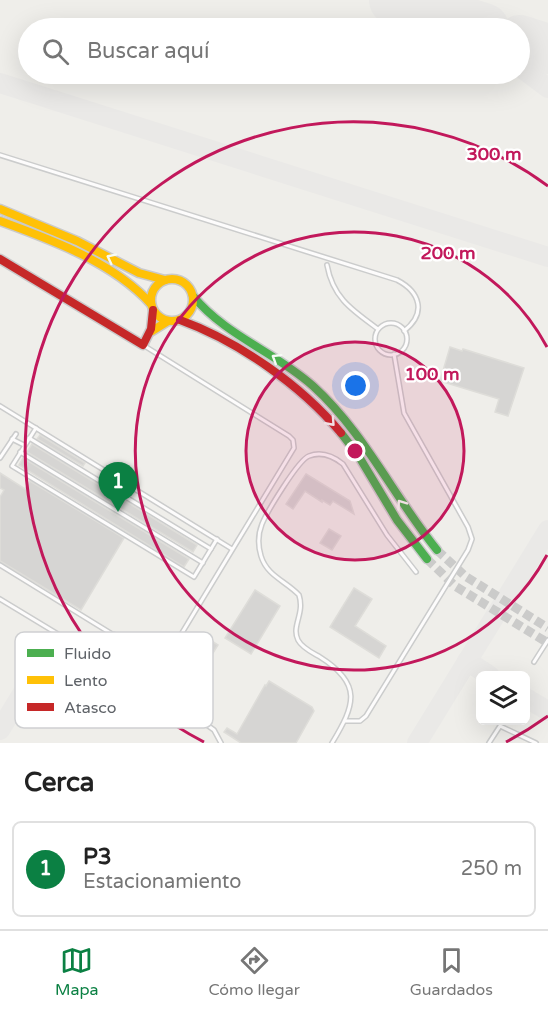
<!DOCTYPE html>
<html lang="es">
<meta charset="utf-8">
<style>
body{margin:0;font-family:"Varela Round",sans-serif;background:#f2f2f2;color:#222}
.controls{position:absolute;right:18px;bottom:18px;display:grid;overflow:hidden;border-radius:9px;box-shadow:0 6px 24px #0002}
.controls button{width:54px;height:54px;display:grid;place-items:center;padding:0;border:0;border-bottom:2px solid #e0e0e0;background:#fff;color:#222;font:30px sans-serif}
.you{position:absolute;left:356px;top:386px;width:21px;height:21px;margin:-15px;border:4px solid #fff;border-radius:50%;background:#1a73e8;box-shadow:0 0 0 9px #1a73e833}
.badge{display:grid;place-items:center;width:39px;height:39px;border-radius:50%;background:#0b8043;color:#fff;font-size:20px;font-weight:700}
.pin{position:absolute;translate:-50% -50px;filter:drop-shadow(0 2px 3px #0008)}
.pin::after{content:'';position:absolute;top:32px;width:21px;height:18px;background:inherit;clip-path:polygon(0 0,100% 0,50% 100%)}
.list{margin:0;padding:0;list-style:none}
h2{display:flex;justify-content:space-between;align-items:center;height:78px;margin:0;padding:0 24px;font-size:26px}
h2 small{font-size:20px;font-weight:400;color:#767676}
.list li{display:grid;grid-template-columns:39px 1fr auto;gap:18px;align-items:center;box-sizing:border-box;height:96px;margin:0 12px 12px;padding:0 12px;border:2px solid #e0e0e0;border-radius:9px}
.list b{display:block;font-size:22px;white-space:nowrap}
.list p{margin:0;font-size:20px;white-space:nowrap;color:#767676}
.list em{font-size:20px;font-style:normal;color:#767676}
.icon{flex:none;width:33px;height:33px;fill:none;stroke:currentColor;stroke-width:2;stroke-linecap:round;stroke-linejoin:round}
.map{position:relative;flex:none;width:548px;height:743px;overflow:hidden}
.search{position:absolute;background:#fff;box-shadow:0 6px 24px #0002;left:18px;right:18px;top:18px;height:66px;display:flex;align-items:center;gap:15px;box-sizing:border-box;padding:0 21px;border-radius:33px;color:#767676;font-size:22px}
.sheet{height:186px;background:#fff}
nav{display:flex;justify-content:space-around;align-items:center;box-sizing:border-box;height:84px;border-top:2px solid #e0e0e0;background:#fff;font-size:16px;color:#767676}
nav a{display:grid;justify-items:center;gap:3px}
nav .on{color:#0b8043}
.map>svg:first-child{display:block}
</style>
<div class="map">
<svg width="548" height="743" viewBox="0 0 548 743">
<rect width="100%" height="100%" fill="#efeeea"/>
<g fill="none" stroke-linecap="round" stroke-linejoin="round">
<!-- taxiway -->
<g stroke="#eae9e7" stroke-width="20">
<path d="M 387,0 L 458,28"/>
<path d="M 520,67 L 548,88"/>
<path d="M 0,83 L 548,257"/>
<path d="M 467,661 L 490,676"/>
<path d="M 526,698 L 548,711"/>
<path d="M 0,730 L 36,671"/>
<path d="M 417,743 L 548,530"/>
</g>
<!-- runway -->
<g stroke="#eae9e7" stroke-width="50">
<path d="M 394,0 L 484,28"/>
<path d="M 520,40 L 548,49"/>
</g>
</g>
<!-- building -->
<g fill="#d6d5d3" stroke="#deddd9" stroke-width="1.5">
<path d="M 450,347 L 462,351 L 463,349 L 524,368 L 508,416 L 495,412 L 499,399 L 440,381 Z"/>
<path d="M 40,435 L 85,463 L 83,466 L 37,439 Z"/>
<path d="M 32,444 L 197,545 L 193,552 L 27,452 Z"/>
<path d="M 23,458 L 189,559 L 184,567 L 19,465 Z"/>
<path d="M 0,473 L 25,489 L 30,481 L 124,538 L 81,610 L 0,561 L 0,497 L 4,490 L 0,488 Z"/>
<path d="M 306,474 L 350,501 L 354,514 L 333,501 L 330,505 L 322,500 L 322,502 L 305,491 L 293,509 L 286,504 Z"/>
<path d="M 329,529 L 341,536 L 332,550 L 320,543 Z"/>
<path d="M 354,588 L 372,599 L 355,626 L 386,646 L 379,658 L 330,627 Z"/>
<path d="M 255,590 L 280,606 L 251,654 L 225,638 Z"/>
<path d="M 204,636 L 218,645 L 190,690 L 176,680 Z"/>
<path d="M 269,681 L 312,707 L 314,711 L 296,743 L 241,743 L 224,732 L 227,728 L 237,734 L 265,685 L 266,686 Z"/>
</g>
<g fill="none" stroke-linecap="round" stroke-linejoin="round">
<!-- primary-tunnel -->
<g stroke="#cbcbca" stroke-width="9" stroke-dasharray="9 4.5" stroke-linecap="butt">
<path d="M 437,550 L 465,576 L 548,628"/>
<path d="M 427,559 L 455,586 L 548,643"/>
</g>
<!-- lane casing -->
<g stroke="#cbcccc" stroke-width="6">
<g id="lane">
<path d="M 0,155 L 397,280 C 420,292 427,313 404,331"/>
<path d="M 327,265 C 333,298 352,310 378,329"/>
<circle cx="391" cy="339" r="16"/>
<path d="M 0,406 L 232,549"/>
<path d="M 36,428 L 12,466 L 194,577 L 217,539"/>
<path d="M 29,438 L 211,549"/>
<path d="M 12,439 L 24,445"/>
<path d="M 20,452 L 203,563"/>
<path d="M 0,458 L 16,434"/>
<path d="M 0,565 L 112,634 L 147,643 L 171,651 L 294,448 L 293,440 L 289,436 L 143,345"/>
<path d="M 0,599 L 200,720 L 214,730 L 221,743"/>
<path d="M 534,662 L 548,640"/>
<path d="M 140,685 L 154,663 L 171,651 L 170,663 L 160,682"/>
<path d="M 345,721 L 360,721 L 366,716 L 468,550 L 472,539 L 468,527 L 404,413 L 394,354"/>
<path d="M 332,743 C 355,705 363,684 320,657 C 313,653 302,648 298,640 C 291,626 305,614 299,595 C 286,581 267,576 261,556 C 258,546 258,534 262,524 C 267,512 298,460 309,456 C 322,451 333,456 343,464 L 387,535 L 416,572"/>
<path d="M 489,743 L 500,726 L 536,743"/>
</g>
</g>
<!-- fast casing -->
<g stroke="#cacacb" stroke-width="11">
<g id="fast">
<path d="M 193,296 C 226,336 275,352 313,386 C 364,432 394,497 437,550"/>
<path d="M 341,433 L 358,455 L 397,520 L 427,559"/>
</g>
</g>
<!-- slow casing -->
<g stroke="#cacacb" stroke-width="11">
<g id="slow">
<path d="M 0,209 L 77,241 L 139,273 L 165,280"/>
<path d="M 0,221 C 52,240 113,262 151,304"/>
<circle cx="172" cy="300" r="21"/>
<path d="M 152,331 L 168,321"/>
</g>
</g>
<!-- jam casing -->
<g stroke="#cacacb" stroke-width="11">
<g id="jam">
<path d="M 0,259 L 143,345 L 151,329 L 153,310"/>
<path d="M 180,320 C 238,341 301,385 341,433"/>
</g>
</g>
<!-- lane -->
<use href="#lane" stroke="#fdfcfc" stroke-width="3"/>
<!-- fast -->
<use href="#fast" stroke="#4caf50" stroke-width="8"/>
<!-- slow -->
<use href="#slow" stroke="#ffc107" stroke-width="8"/>
<!-- jam -->
<use href="#jam" stroke="#c62828" stroke-width="8"/>
</g>
<!-- one-way arrows -->
<defs><path id="oneway-chevron" d="M-2-3.5L2.5 0L-2 3.5" fill="none" stroke-width="1.6" stroke-linecap="round" stroke-linejoin="round" transform="scale(1.5)"/></defs>
<g stroke="#f6fbf6">
<use href="#oneway-chevron" transform="translate(111 258) rotate(-153)"/>
<use href="#oneway-chevron" transform="translate(276 358) rotate(-148)"/>
<use href="#oneway-chevron" transform="translate(331 422) rotate(48)"/>
<use href="#oneway-chevron" transform="translate(401 504) rotate(-125)"/>
</g>
<!-- distance rings -->
<circle cx="355" cy="451" r="109" fill="#c2185b" fill-opacity=".12"/>
<g fill="none" stroke="#c2185b" stroke-width="3">
<circle cx="355" cy="451" r="109"/>
<path d="M547 555A219 219 0 1 1 547 347"/>
<path d="M548 716A328 328 0 0 1 506 742M204 742A328 328 0 1 1 548 186"/>
</g>
<!-- legend -->
<rect x="15" y="632" width="198" height="96" rx="9" fill="#fff" stroke="#cfd0d2" stroke-width="1.5"/>
<rect x="27" y="649" width="27" height="8" fill="#4caf50"/>
<rect x="27" y="676" width="27" height="8" fill="#ffc107"/>
<rect x="27" y="703" width="27" height="8" fill="#c62828"/>
<g font-size="16" fill="#5f6368">
<text x="64" y="659">Fluido</text>
<text x="64" y="686">Lento</text>
<text x="64" y="713">Atasco</text>
</g>
<circle cx="355" cy="451" r="9" fill="#c2185b" stroke="#fff" stroke-width="3"/>
<g font-size="18" text-anchor="middle" font-weight="bold" fill="#c2185b" stroke="#fff" stroke-width="4.5" stroke-linejoin="round" paint-order="stroke">
<text x="494" y="160">300 m</text>
<text x="448" y="259">200 m</text>
<text x="432" y="380">100 m</text>
</g>
</svg>
<div class="controls">
<button><svg class="icon" aria-label="layers" viewBox="0 0 24 24"><path d="M12 4l9 5-9 5-9-5zM3 14l9 5 9-5"/></svg></button>
</div>
<div class="you"></div>
<div class="pin badge" style="left:118px;top:512px">1</div>
<div class="search"><svg class="icon" aria-label="search" viewBox="0 0 24 24"><circle cx="10" cy="10" r="6"/><path d="M15 15l6 6"/></svg>Buscar aquí</div>
</div>
<section class="sheet">
<h2>Cerca<small></small></h2>
<ul class="list">
<li><span class="badge">1</span><div><b>P3</b><p>Estacionamiento</p></div><em>250 m</em></li>
</ul>
</section>
<nav>
<a class="on"><svg class="icon" aria-label="map" viewBox="0 0 24 24"><path d="M3 6l6-2 6 2 6-2v14l-6 2-6-2-6 2zM9 4v14M15 6v14"/></svg>Mapa</a>
<a><svg class="icon" aria-label="directions" viewBox="0 0 24 24"><path d="M12 3l9 9-9 9-9-9zM9 14v-3h6M13 9l2 2-2 2"/></svg>Cómo llegar</a>
<a><svg class="icon" aria-label="saved" viewBox="0 0 24 24"><path d="M7 4h10v16l-5-4-5 4z"/></svg>Guardados</a>
</nav>
